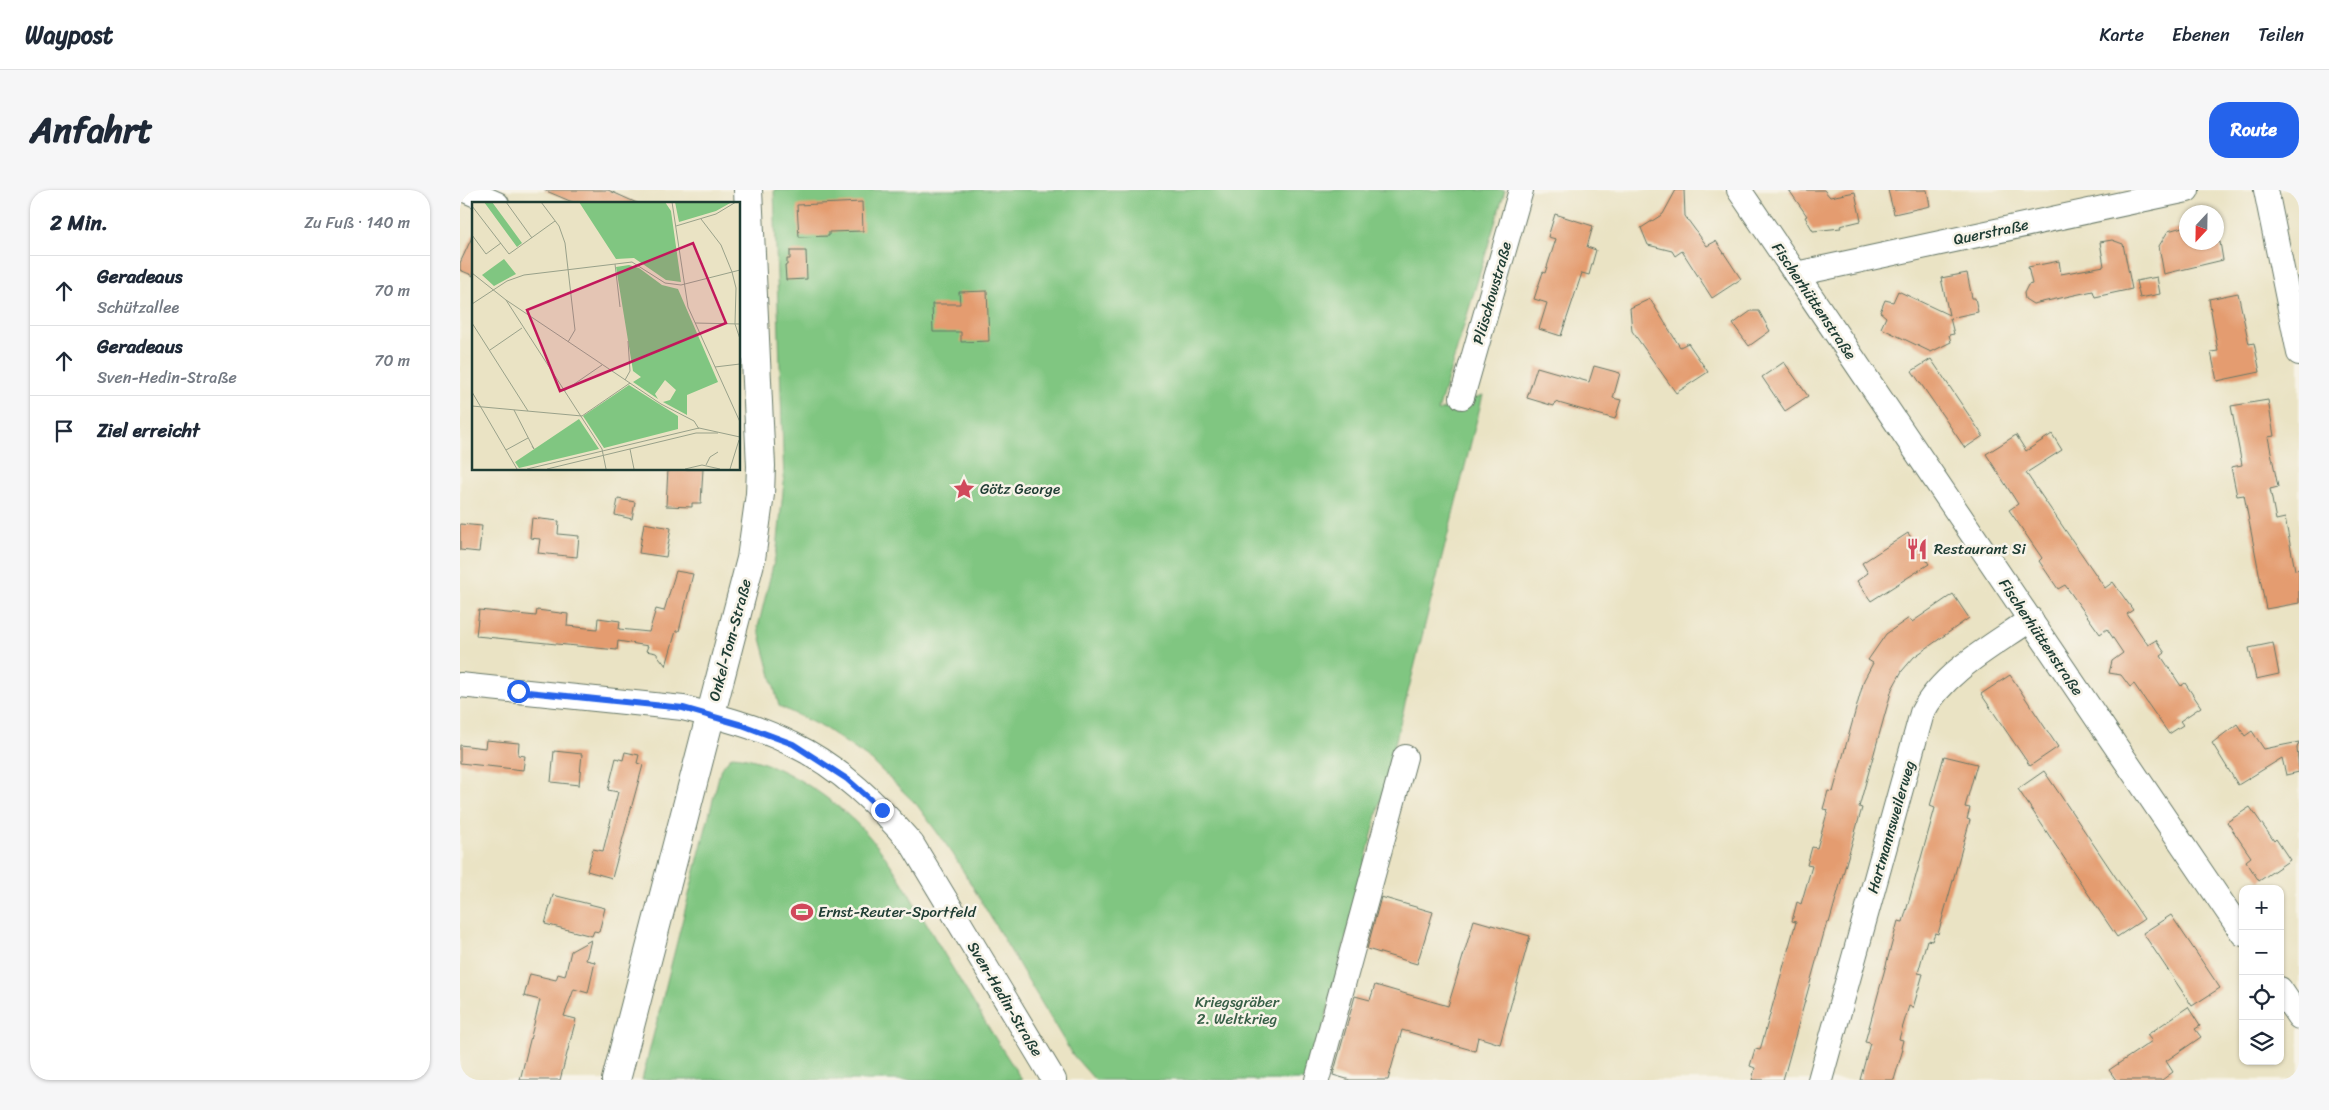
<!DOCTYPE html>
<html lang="de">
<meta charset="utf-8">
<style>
body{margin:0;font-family:Sriracha,sans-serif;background:#f6f6f7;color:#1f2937}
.controls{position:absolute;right:15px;bottom:15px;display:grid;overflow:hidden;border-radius:10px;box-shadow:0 1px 4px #0004}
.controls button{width:45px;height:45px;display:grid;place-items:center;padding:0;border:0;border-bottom:1px solid #e0e1e3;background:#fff;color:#1f2937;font:25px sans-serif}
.compass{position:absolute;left:1719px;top:15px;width:45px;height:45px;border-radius:50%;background:#fff;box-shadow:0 1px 4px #0004;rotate:202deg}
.stop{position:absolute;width:15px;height:15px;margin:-11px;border:4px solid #2563eb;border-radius:50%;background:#fff}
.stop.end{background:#2563eb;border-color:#fff;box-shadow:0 1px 5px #0008}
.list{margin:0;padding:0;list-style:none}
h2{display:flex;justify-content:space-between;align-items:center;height:65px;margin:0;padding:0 20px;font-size:21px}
h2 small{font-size:16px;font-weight:400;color:#747a83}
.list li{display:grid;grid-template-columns:32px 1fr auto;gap:15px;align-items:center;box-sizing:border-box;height:70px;padding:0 20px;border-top:1px solid #e0e1e3}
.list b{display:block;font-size:19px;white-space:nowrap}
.list p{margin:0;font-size:16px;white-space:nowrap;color:#747a83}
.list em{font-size:16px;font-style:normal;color:#747a83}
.icon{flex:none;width:28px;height:28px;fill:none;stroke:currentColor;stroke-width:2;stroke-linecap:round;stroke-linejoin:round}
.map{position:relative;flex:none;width:1839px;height:890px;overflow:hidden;border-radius:20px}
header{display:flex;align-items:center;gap:30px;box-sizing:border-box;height:70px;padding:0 25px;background:#fff;border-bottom:1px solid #e0e1e3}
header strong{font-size:24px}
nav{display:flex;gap:28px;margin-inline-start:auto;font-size:18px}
.intro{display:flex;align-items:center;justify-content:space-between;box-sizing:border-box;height:120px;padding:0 30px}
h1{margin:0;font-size:35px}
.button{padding:12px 22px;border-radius:20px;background:#2563eb;color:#fff;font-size:18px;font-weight:700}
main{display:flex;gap:30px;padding:0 30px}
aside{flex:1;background:#fff;border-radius:20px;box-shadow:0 1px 4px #0004}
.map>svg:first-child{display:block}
</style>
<header>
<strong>Waypost</strong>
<nav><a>Karte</a><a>Ebenen</a><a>Teilen</a></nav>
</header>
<div class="intro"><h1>Anfahrt</h1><a class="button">Route</a></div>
<main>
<aside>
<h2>2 Min.<small>Zu Fuß · 140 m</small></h2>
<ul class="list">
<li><svg class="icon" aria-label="ahead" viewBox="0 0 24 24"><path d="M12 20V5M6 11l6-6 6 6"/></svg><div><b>Geradeaus</b><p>Schützallee</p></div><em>70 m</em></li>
<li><svg class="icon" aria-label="ahead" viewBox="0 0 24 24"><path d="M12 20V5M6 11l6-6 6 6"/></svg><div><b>Geradeaus</b><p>Sven-Hedin-Straße</p></div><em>70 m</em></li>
<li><svg class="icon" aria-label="arrive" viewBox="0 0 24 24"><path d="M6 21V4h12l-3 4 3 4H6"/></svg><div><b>Ziel erreicht</b></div></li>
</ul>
</aside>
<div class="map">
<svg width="1839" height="890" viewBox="0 0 1839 890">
<rect width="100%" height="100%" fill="#f7f3e8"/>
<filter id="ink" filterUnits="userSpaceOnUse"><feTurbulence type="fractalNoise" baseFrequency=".02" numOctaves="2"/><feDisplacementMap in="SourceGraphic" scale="10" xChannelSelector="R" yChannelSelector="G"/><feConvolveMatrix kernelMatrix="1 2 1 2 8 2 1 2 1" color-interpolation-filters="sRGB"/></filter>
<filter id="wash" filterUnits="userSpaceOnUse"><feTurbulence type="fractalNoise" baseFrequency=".0096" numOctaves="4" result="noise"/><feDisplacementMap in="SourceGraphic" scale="20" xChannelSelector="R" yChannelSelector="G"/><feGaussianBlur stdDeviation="1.12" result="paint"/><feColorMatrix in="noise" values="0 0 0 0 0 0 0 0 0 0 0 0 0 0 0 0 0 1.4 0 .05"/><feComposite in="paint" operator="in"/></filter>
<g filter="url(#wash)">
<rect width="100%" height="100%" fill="#eae3c4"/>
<!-- green -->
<g fill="#80c681" stroke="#50825a">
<path d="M 314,0 L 1045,0 L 978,221 L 1023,205 L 850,890 L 635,890 L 612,864 L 493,664 L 457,615 L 411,570 L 366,539 L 319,516 L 298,437 L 317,359 L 324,292 Z"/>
<path d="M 272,566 C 317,568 379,612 408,645 C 433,673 451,708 470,740 C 500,791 530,841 562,890 L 182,890 L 261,578 Z"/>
</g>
<g id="blocks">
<!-- building -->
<g fill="#e49c6f">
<path d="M 84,0 L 148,0 L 179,14 L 117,14 Z"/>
<path d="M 1216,0 L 1224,0 L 1225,26 L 1247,56 L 1256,51 L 1281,89 L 1252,108 L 1222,61 L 1215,66 L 1212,61 L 1188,55 L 1181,38 L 1203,24 Z"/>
<path d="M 1329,0 L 1364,0 L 1370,7 L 1395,2 L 1401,31 L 1380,36 L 1381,38 L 1353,41 L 1345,27 L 1347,26 Z"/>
<path d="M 1428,0 L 1467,0 L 1470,16 L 1434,24 Z"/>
<path d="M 402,12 L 403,41 L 369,42 L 369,46 L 339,47 L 337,15 Z"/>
<path d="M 1095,24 L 1133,36 L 1127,57 L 1136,60 L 1129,85 L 1122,83 L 1101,146 L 1079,139 L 1087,113 L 1074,109 L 1083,82 L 1085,83 L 1096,49 L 1088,47 Z"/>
<path d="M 1726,36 L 1726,52 L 1760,52 L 1763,70 L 1704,84 L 1699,56 L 1708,41 Z"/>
<path d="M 14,43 L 14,86 L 0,80 L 0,73 Z"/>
<path d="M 1652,50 L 1663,54 L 1672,99 L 1635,107 L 1633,101 L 1573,114 L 1565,109 L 1564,103 L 1568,95 L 1572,94 L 1568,77 L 1599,71 L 1601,84 L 1644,76 L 1640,52 Z"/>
<path d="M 330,61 L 346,61 L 347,89 L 326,90 L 325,75 L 327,75 L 327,69 L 330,69 Z"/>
<path d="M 1507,83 L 1512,108 L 1515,108 L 1518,122 L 1490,128 L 1494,144 L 1489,145 L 1491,152 L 1471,162 L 1421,138 L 1426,127 L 1420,122 L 1425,110 L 1433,112 L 1438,101 L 1489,125 L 1481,88 Z"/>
<path d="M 1697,87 L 1700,104 L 1680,108 L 1676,91 Z"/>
<path d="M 527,101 L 529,151 L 501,152 L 501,142 L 473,142 L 472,114 L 500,114 L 499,102 Z"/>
<path d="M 1778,103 L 1789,154 L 1794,153 L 1800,182 L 1757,191 L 1751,162 L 1758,161 L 1749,109 Z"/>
<path d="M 1190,109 L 1220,157 L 1228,153 L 1248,182 L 1216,203 L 1172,141 L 1170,118 Z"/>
<path d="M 1291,121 L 1299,121 L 1310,141 L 1289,156 L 1273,134 Z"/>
<path d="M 1471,169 L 1523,246 L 1505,258 L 1452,181 Z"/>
<path d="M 1324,172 L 1348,206 L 1325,221 L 1302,187 Z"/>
<path d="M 1134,176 L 1160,183 L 1153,208 L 1161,210 L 1155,229 L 1095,212 L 1094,216 L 1067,208 L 1077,177 L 1129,192 Z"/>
<path d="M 1808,210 L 1814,246 L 1808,247 L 1818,297 L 1810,299 L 1816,330 L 1825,328 L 1835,380 L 1839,379 L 1839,413 L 1806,419 L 1784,305 L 1777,306 L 1771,277 L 1782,275 L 1771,216 Z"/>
<path d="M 1592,244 L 1602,260 L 1566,283 L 1645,398 L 1653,392 L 1673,420 L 1667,424 L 1688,455 L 1696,450 L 1705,463 L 1701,466 L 1721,496 L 1725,493 L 1741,517 L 1720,531 L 1723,535 L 1709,544 L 1674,494 L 1670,497 L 1661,485 L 1649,483 L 1652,471 L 1663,463 L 1647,439 L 1640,444 L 1605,395 L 1598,399 L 1579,371 L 1582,368 L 1549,320 L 1558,314 L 1526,264 L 1556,245 L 1566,261 Z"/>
<path d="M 208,279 L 243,279 L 241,313 L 232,313 L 232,317 L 206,316 Z"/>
<path d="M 158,309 L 175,312 L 172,329 L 155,325 Z"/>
<path d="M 72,328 L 99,331 L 98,344 L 119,346 L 117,367 L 78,363 L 80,349 L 70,348 Z"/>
<path d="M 184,333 L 211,338 L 206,367 L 179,363 Z"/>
<path d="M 0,334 L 22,336 L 19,362 L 0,360 Z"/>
<path d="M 1448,343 L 1469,374 L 1411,411 L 1397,391 L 1408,383 L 1402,373 Z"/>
<path d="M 216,381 L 233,384 L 219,441 L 216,441 L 206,476 L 196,463 L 186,461 L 188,456 L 158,451 L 157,460 L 16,446 L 19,420 L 76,426 L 77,420 L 108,424 L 107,436 L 137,439 L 138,428 L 160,431 L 159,439 L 189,442 L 196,419 L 204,421 Z"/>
<path d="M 1493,404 L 1509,428 L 1454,467 L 1442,481 L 1432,499 L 1399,617 L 1402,618 L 1369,733 L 1367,732 L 1323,890 L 1292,890 L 1295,878 L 1290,876 L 1295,859 L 1300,860 L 1336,732 L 1332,731 L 1337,712 L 1341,714 L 1352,676 L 1347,675 L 1352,657 L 1357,658 L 1368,620 L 1363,619 L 1368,601 L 1373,602 L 1404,490 L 1413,473 L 1408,470 L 1426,444 L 1449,428 L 1452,432 Z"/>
<path d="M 1813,453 L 1819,484 L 1796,489 L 1789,458 Z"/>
<path d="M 1550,485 L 1598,557 L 1570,576 L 1521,504 Z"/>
<path d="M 1777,534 L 1785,546 L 1792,541 L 1804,559 L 1839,552 L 1837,558 L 1839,582 L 1826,585 L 1822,568 L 1778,595 L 1752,553 Z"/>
<path d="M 26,550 L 59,553 L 58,565 L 65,566 L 63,580 L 0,573 L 0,555 L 25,558 Z"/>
<path d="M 94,561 L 122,564 L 119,595 L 91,592 Z"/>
<path d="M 165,562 L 179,565 L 177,573 L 183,575 L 152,688 L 127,681 L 133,659 L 143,661 L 158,602 L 148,600 L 156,568 L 163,570 Z"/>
<path d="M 1484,566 L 1517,574 L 1505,617 L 1510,618 L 1507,629 L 1510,630 L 1478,744 L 1475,743 L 1472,751 L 1467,750 L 1458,783 L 1463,784 L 1453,818 L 1449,816 L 1439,849 L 1443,850 L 1441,858 L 1443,859 L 1434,890 L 1400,890 L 1410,853 L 1405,852 L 1438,731 L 1443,732 L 1475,618 L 1470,616 Z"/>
<path d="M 1584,581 L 1684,729 L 1657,747 L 1558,599 Z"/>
<path d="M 1790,617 L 1814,651 L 1816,649 L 1830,670 L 1799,691 L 1786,671 L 1791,667 L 1767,632 Z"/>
<path d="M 93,705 L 145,718 L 139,742 L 134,741 L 132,746 L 85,734 Z"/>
<path d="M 921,707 L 973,722 L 957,774 L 907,759 Z"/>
<path d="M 1711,725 L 1760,798 L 1732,816 L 1683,743 Z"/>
<path d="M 1014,730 L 1070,746 L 1040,854 L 1018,847 L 1015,861 L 942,840 L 928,890 L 890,890 L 873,885 L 895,806 L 910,810 L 915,795 L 988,816 Z"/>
<path d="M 131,750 L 126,770 L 135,772 L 128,803 L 114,799 L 104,826 L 116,829 L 100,890 L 60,890 L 80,810 L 64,806 L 70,784 L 96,790 L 98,784 L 105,786 L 111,761 Z"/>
<path d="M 1728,817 L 1740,836 L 1735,839 L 1741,847 L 1706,871 L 1713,882 L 1702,890 L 1656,890 L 1649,880 L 1692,851 L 1687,845 Z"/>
</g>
</g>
</g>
<g filter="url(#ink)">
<use href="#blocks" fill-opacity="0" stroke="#676" stroke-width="1"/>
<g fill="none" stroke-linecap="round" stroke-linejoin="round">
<!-- minor casing -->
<g stroke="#676" stroke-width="26">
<g id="minor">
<path d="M 5,0 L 37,14"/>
<path d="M 1279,0 L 1783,744"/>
<path d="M 1806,0 L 1839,163"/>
<path d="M 1336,84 L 1727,0"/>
<path d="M 1002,207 L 1061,0"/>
<path d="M 0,495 L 223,518 C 260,527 299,537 332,554 C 380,577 418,615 452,654 L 594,890"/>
<path d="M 1820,799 L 1839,827"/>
<path d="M 857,890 L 945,567"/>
<path d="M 1360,890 L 1462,523 C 1483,482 1534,455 1571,429"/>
</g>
</g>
<!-- major casing -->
<g stroke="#676" stroke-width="30">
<path id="major" d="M 156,890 L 291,369 L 300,304 L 301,276 L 288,0"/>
</g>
<!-- minor -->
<use href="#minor" stroke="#fff" stroke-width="24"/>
<!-- major -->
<use href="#major" stroke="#fff" stroke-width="28"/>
</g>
</g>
<g fill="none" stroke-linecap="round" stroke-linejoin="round" filter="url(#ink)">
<!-- route -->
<path stroke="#2563eb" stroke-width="6" d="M 58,501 L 223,518 L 282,535 L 333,554 L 387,589 L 422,620"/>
</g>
<!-- icons -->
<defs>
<g id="sight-bare" transform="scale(1.725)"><path d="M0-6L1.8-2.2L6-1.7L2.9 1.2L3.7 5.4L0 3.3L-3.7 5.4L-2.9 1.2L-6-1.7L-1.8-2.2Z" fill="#d1495b" stroke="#f7f3e8" stroke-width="2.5" paint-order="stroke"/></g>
<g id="restaurant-bare" transform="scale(1.725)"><path d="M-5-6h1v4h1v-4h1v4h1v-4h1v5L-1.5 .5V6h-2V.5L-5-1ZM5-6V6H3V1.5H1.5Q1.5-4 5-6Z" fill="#d1495b" stroke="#f7f3e8" stroke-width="2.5" paint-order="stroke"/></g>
<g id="stadium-bare" transform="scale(1.725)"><path d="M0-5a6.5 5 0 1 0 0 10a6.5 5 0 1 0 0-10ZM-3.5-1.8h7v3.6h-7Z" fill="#d1495b" stroke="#f7f3e8" stroke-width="2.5" paint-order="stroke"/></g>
</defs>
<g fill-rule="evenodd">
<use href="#sight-bare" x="504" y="299"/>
<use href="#restaurant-bare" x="1457" y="359"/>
<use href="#stadium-bare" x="342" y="722"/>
</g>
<g text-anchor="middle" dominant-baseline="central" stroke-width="5" stroke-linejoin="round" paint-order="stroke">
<!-- street labels -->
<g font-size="15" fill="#1f3d34" stroke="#f7f3e8">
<text transform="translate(1531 42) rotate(-12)">Querstraße</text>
<text transform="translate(1032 103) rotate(-74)">Plüschowstraße</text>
<text transform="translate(1354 111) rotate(56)">Fischerhüttenstraße</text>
<text transform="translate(1581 447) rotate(56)">Fischerhüttenstraße</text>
<text transform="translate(270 450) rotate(-75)">Onkel-Tom-Straße</text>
<text transform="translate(1431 637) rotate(-74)">Hartmannsweilerweg</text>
<text transform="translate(545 809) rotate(59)">Sven-Hedin-Straße</text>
</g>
<!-- poi labels -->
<g font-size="15" fill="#1f3d34" stroke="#f7f3e8" text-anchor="start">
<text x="520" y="299">Götz George</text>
<text x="1474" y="359">Restaurant Si</text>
<text x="358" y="722">Ernst-Reuter-Sportfeld</text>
</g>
<!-- park labels -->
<g font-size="15" fill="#375f47" stroke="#f7f3e8">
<text x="777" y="812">Kriegsgräber<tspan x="777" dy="17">2. Weltkrieg</tspan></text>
</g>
</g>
<!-- overview -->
<g transform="translate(12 12)">
<rect width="268" height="268" fill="#eae3c4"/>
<path d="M 12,0 L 20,0 L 50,41 L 45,45 ZM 107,0 L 193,0 L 199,9 L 209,80 L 194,78 L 162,56 L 144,57 ZM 203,0 L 260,0 L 244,9 L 207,20 ZM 32,57 L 44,72 L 22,84 L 10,73 ZM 157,63 L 167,66 L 190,83 L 206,87 L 246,180 L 215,193 L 215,213 L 191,200 L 198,198 L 204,188 L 193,178 L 183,192 L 186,197 L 161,180 L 169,175 L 161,169 L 144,65 ZM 157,183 L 206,214 L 206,227 L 132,246 L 111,214 ZM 107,217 L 127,247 L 47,266 L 43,260 Z" fill="#80c681"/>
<path fill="none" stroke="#99a18a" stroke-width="1" d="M 34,0 L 60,36M 69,0 L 87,24 L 93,41 L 103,128 L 96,140M 200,0 L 216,105 L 268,220M 0,4 L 37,52 L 83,19M 229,17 L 249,43 L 260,70 L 264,86 L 263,122 L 268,137M 204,24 L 244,12 L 264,0M 0,33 L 14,52 L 29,41M 143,62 L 148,105M 0,71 L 34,98 L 146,173 L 189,202 L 222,219 L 227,227M 34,98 L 130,247 L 134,267M 0,102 L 35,79 L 52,73 L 160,60 L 193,81 L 209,83 L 268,68M 0,121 L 56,209M 223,121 L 268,122M 18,148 L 50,126M 243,165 L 268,162M 153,178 L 158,169 L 156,139M 92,189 L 130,163M 0,190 L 45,267M 0,204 L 110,214 L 158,181M 42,208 L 62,247 L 60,244M 158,247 L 162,267M 34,248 L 56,236M 234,263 L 238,255 L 246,250M 55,267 L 227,226 L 268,235M 75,267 L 224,231 L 246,231M 213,267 L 230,263 L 248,267M 258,267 L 267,238"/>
<path fill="#c2185b" fill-opacity="0.15" stroke="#c2185b" stroke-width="2.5" d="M 221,41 L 254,121 L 88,189 L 55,108 Z"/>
<rect width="268" height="268" fill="none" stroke="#1f3d34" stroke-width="2.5"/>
</g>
</svg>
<div class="controls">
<button>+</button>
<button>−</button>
<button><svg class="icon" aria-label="locate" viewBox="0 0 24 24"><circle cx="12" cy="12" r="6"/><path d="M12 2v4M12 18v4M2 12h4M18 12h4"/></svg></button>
<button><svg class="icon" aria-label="layers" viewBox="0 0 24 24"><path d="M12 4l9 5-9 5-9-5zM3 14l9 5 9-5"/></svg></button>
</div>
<svg class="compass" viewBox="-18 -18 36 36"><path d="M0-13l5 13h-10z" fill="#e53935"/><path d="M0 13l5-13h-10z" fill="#747a83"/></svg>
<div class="stop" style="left:58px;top:501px"></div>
<div class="stop end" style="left:422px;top:620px"></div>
</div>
</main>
